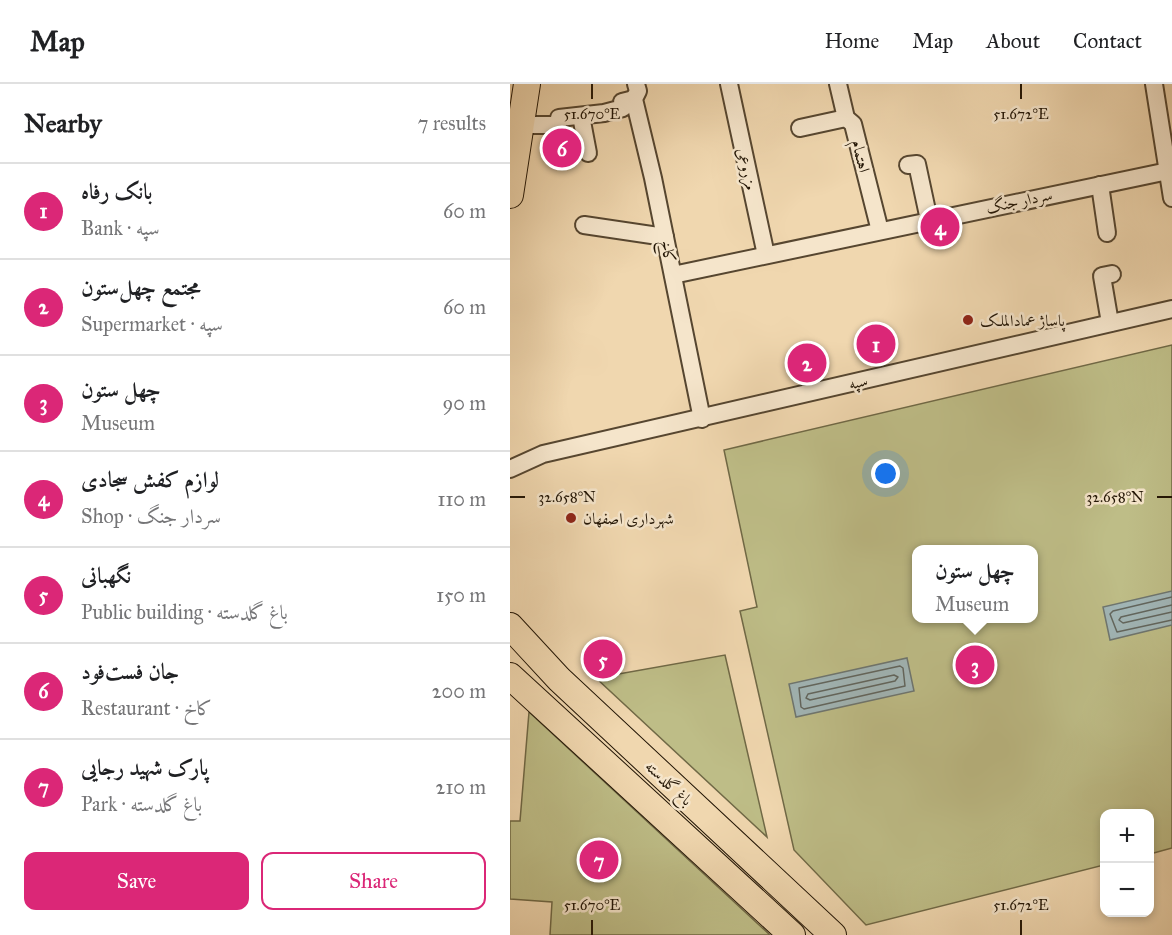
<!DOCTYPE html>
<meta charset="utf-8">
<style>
body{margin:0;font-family:"IM FELL Great Primer",Amiri,serif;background:#f6f6f6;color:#202124}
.controls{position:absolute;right:18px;bottom:18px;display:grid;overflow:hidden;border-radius:12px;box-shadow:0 3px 9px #0003}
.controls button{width:54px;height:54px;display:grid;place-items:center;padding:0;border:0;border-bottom:2px solid #e0e0e0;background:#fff;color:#202124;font:30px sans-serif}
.you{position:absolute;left:376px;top:390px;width:21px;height:21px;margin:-15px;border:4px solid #fff;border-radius:50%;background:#1a73e8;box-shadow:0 0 0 9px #1a73e833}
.badge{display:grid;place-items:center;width:39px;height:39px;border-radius:50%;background:#db2777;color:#fff;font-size:20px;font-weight:700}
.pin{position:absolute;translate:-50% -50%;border:3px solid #fff;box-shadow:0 2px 6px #0006}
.popup{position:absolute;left:402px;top:461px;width:126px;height:78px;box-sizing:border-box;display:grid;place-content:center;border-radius:12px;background:#fff;filter:drop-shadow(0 2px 4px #0005);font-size:20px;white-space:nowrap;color:#757577}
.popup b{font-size:22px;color:#202124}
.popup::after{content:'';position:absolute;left:50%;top:100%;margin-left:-12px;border:12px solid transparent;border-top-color:#fff}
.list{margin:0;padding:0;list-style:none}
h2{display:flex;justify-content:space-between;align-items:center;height:78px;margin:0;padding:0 24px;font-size:26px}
h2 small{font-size:20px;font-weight:400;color:#757577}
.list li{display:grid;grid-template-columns:39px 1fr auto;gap:18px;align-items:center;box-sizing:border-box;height:96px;padding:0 24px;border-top:2px solid #e0e0e0}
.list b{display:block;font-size:22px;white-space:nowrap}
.list p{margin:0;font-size:20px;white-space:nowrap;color:#757577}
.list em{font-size:20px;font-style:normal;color:#757577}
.actions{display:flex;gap:12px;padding:18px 24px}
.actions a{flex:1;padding:14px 0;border:2px solid #db2777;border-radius:12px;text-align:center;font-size:21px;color:#db2777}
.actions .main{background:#db2777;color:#fff}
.map{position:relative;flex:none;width:662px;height:851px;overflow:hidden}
header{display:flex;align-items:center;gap:36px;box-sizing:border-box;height:84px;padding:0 30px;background:#fff;border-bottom:2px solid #e0e0e0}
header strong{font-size:28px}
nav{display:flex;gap:33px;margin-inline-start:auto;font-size:21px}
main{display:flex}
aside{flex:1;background:#fff}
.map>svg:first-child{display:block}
</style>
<header>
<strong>Map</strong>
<nav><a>Home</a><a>Map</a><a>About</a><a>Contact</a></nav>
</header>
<main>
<aside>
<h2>Nearby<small>7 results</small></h2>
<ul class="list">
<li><span class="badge">1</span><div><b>بانک رفاه</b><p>Bank · سپه</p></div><em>60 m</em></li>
<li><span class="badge">2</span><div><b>مجتمع چهل‌ستون</b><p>Supermarket · سپه</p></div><em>60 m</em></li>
<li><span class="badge">3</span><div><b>چهل ستون</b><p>Museum</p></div><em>90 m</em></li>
<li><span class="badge">4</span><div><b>لوازم کفش سجادی</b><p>Shop · سردار جنگ</p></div><em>110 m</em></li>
<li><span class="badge">5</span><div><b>نگهبانی</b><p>Public building · باغ گلدسته</p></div><em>150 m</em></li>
<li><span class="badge">6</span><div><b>جان فست‌فود</b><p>Restaurant · کاخ</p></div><em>200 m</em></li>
<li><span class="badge">7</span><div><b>پارک شهید رجایی</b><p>Park · باغ گلدسته</p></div><em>210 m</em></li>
</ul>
<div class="actions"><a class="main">Save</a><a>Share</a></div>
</aside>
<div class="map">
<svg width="662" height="851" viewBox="0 0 662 851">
<rect width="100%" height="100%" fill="#f0d7af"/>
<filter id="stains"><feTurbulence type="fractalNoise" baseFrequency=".00333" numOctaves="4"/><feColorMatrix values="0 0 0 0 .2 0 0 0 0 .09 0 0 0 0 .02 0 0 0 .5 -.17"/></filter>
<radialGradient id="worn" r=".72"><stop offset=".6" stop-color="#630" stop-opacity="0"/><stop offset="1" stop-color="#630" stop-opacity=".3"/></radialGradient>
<!-- green -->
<g fill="#bebd87" stroke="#706946" stroke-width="1.5" fill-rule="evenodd">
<path d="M 662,261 L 662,764 L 640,770 L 640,730 L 594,730 L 594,781 L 356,841 L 284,766 L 230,527 L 247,523 L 214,366 ZM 406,466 L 524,466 L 524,534 L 406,534 Z"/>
<path d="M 215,571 L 257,753 L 86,594 Z"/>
<path d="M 19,628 L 260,851 L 40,851 L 42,818 L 0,815 L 0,737 L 10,737 Z"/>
</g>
<!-- water -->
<g fill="#a1b6b7" stroke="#6e7670" stroke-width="1.5">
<path d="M 662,507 L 662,541 L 600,556 L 593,523 Z"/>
<path d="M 397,574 L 404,607 L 286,633 L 279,600 Z"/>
</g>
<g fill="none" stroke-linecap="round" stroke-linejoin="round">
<!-- shore -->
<g stroke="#62665e" stroke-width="1.5">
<path d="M 662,513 L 603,527 L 600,530 L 607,548 L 662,536"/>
<path d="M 662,521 L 611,533 L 609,536 L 613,539 L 662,528"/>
<path d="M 390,582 L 393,584 L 395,602 L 294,625 L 291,623 L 289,604 Z"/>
<path d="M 384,591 L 388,593 L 385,597 L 300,616 L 296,614 L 298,610 Z"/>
</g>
<!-- street casing -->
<g stroke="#564630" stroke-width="20">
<g id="street">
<path d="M 126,0 L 128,7 L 124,15 L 143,94 L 192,335"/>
<path d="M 219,0 L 256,171"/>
<path d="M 328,0 L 336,34 L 343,40 L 370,147"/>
<path d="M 644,0 L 662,114"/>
<path d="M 71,32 L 78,69"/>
<path d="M 10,41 L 48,41 L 49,34 L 94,29 L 113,24 L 112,18 L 124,15"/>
<path d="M 290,44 L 336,34"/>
<path d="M 398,81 L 407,80 L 419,136"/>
<path d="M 590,101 L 597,149"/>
<path d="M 74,141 L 155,153"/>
<path d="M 163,191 L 658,87"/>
<path d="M 600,239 L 592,192 L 602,190"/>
<path d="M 0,385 L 33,370 L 662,225"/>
</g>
</g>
<!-- primary casing -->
<g stroke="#221505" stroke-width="28">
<g id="primary">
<path d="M 0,111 L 17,0"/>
<path d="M 0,542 L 49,595 L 323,851"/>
<path d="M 0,592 L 282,851"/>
</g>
</g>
<!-- street -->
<use href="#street" stroke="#f5e5cb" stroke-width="16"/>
<!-- primary -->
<use href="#primary" stroke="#f0d7af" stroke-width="26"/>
</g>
<!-- ticks -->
<path fill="none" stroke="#221505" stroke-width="2" d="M 82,0 L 82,15M 511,0 L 511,15M 0,413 L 15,413M 647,413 L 662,413M 82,836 L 82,851M 511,836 L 511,851"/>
<!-- markers -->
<g fill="#8f2418" stroke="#f5e5cb" stroke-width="2">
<circle cx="458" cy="236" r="6"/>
<circle cx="61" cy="434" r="6"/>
</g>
<g text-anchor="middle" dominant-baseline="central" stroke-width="5" stroke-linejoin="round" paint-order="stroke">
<!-- street labels -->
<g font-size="16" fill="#221505" stroke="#f5e5cb">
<text transform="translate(351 72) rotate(76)">اهتمام</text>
<text transform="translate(237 85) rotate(77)">مزروعی</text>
<text transform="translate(509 117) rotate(-12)">سردار جنگ</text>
<text transform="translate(158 167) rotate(78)">کاخ</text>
<text transform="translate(348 298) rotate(-13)">سپه</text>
<text transform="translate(159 699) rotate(43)">باغ گلدسته</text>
</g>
<!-- poi labels -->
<g font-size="16" fill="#221505" stroke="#f5e5cb" text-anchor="start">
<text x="470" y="236">پاساژ عمادالملک</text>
<text x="73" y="434">شهرداری اصفهان</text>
</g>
</g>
<g font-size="15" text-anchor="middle" fill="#221505" stroke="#f5e5cb" stroke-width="5" stroke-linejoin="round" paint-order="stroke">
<text x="82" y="35">51.670°E</text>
<text x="511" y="35">51.672°E</text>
<text x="57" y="418">32.658°N</text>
<text x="605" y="418">32.658°N</text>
<text x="82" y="826">51.670°E</text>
<text x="511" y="826">51.672°E</text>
</g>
<rect width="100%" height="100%" filter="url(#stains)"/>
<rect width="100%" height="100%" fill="url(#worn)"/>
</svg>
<div class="controls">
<button>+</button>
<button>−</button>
</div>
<div class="you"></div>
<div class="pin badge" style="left:366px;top:260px">1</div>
<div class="pin badge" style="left:297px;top:279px">2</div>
<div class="pin badge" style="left:465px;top:581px">3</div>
<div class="popup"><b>چهل ستون</b>Museum</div>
<div class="pin badge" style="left:430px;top:143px">4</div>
<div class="pin badge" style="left:93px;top:575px">5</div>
<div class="pin badge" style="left:52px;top:64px">6</div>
<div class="pin badge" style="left:89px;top:776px">7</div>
</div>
</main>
